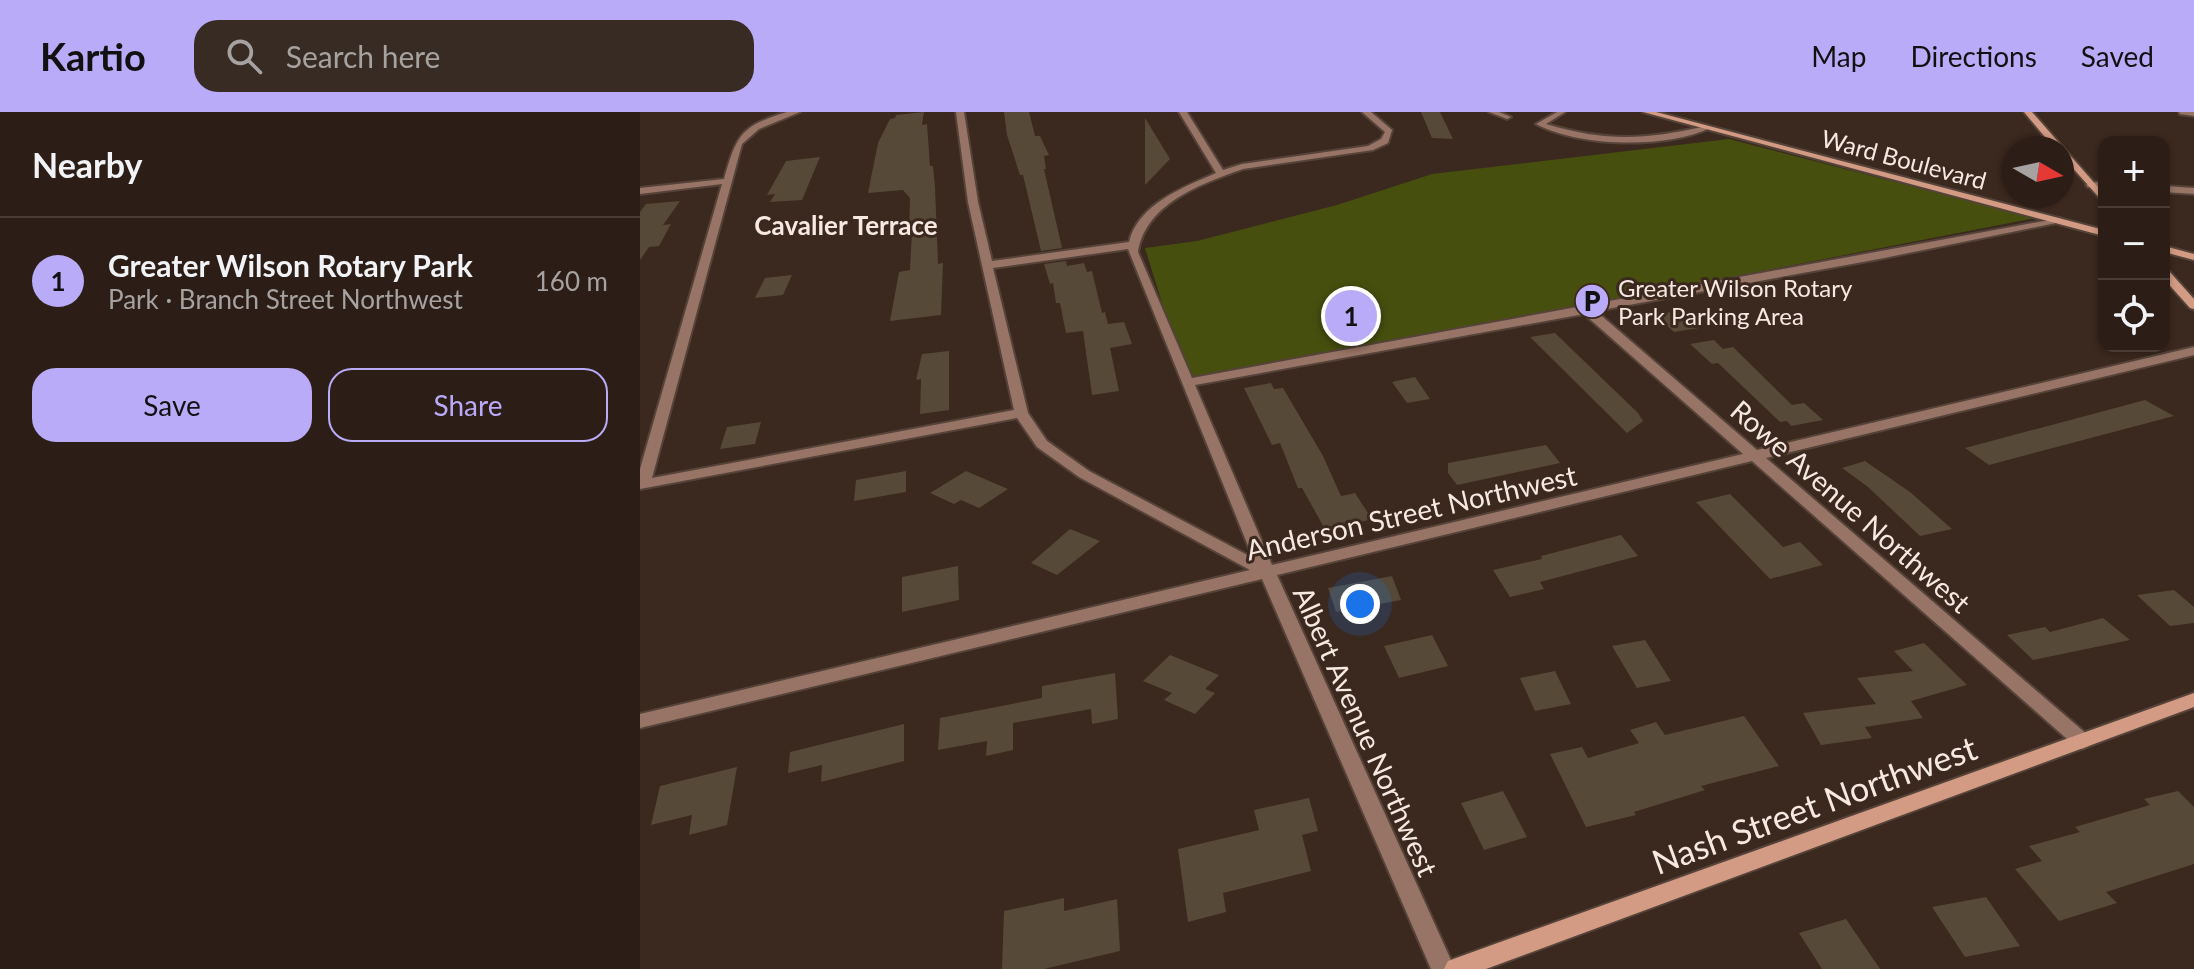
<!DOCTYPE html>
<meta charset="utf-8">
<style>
body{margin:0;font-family:Lato,sans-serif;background:#382b23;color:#f1f3f6}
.controls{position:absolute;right:24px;top:24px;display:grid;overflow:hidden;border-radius:16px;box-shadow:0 2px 6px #0004}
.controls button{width:72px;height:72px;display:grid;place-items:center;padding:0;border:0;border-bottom:2px solid #483c35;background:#2c1e16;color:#f1f3f6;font:40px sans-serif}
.compass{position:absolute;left:1362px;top:24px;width:72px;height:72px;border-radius:50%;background:#2c1e16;box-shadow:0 2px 6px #0004;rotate:99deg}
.you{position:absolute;left:720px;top:492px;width:28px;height:28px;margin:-20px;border:6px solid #fff;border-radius:50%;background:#1a73e8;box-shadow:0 0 0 12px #1a73e833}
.badge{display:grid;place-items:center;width:52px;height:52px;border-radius:50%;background:#b9abf7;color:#111;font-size:26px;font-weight:700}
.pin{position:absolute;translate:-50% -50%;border:4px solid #fff;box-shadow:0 2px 8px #0006}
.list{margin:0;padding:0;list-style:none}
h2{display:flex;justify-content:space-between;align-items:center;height:104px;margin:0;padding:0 32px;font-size:34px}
h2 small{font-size:26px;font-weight:400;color:#a6a2a1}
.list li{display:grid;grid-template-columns:52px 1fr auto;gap:24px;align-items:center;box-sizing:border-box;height:128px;padding:0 32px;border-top:2px solid #483c35}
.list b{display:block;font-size:30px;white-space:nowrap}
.list p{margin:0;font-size:26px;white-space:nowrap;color:#a6a2a1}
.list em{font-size:26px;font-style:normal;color:#a6a2a1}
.actions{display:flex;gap:16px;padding:24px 32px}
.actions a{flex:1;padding:18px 0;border:2px solid #b9abf7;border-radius:24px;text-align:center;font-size:28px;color:#b9abf7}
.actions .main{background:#b9abf7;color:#111}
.icon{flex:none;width:44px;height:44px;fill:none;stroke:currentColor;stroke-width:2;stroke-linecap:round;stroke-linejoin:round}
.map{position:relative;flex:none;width:1554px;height:857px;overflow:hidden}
header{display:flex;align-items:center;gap:48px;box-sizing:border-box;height:112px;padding:0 40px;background:#b9abf7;color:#111}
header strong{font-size:38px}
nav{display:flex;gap:44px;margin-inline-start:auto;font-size:28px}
.search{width:560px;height:72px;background:#382b23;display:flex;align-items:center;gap:20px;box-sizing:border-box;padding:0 28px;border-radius:24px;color:#a6a2a1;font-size:30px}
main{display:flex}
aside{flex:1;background:#2c1e16}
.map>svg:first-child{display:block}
</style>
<header>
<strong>Kartio</strong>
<div class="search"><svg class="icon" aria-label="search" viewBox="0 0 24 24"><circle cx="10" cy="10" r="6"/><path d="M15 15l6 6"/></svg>Search here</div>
<nav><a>Map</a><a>Directions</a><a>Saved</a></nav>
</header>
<main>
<aside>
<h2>Nearby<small></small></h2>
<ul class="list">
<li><span class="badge">1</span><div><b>Greater Wilson Rotary Park</b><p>Park · Branch Street Northwest</p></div><em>160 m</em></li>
</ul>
<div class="actions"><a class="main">Save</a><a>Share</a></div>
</aside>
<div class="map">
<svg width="1554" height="857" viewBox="0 0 1554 857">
<rect width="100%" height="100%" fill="#3b281e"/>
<!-- green -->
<path fill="#474f0f" d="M 1089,27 L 1395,106 L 547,271 L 505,136 L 557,129 L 697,93 L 792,62 Z"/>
<!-- building -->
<g fill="#564937">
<path d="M 284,0 L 282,13 L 287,12 L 290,54 L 293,54 L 295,75 L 298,152 L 303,151 L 301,203 L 250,209 L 259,160 L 270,158 L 272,119 L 269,119 L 270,86 L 263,78 L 228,81 L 238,31 L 250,7 L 255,6 L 256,3 Z"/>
<path d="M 364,0 L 389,0 L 395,24 L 400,24 L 409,43 L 404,44 L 406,57 L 404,57 L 422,136 L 401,139 L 383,63 L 380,63 L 367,23 Z"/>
<path d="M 781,0 L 800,0 L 813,27 L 792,26 Z"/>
<path d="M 505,6 L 530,47 L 505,73 Z"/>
<path d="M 180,45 L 162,88 L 130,90 L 135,82 L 127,83 L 146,49 Z"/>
<path d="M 40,89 L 23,113 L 31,112 L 19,134 L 9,135 L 0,148 L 0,100 L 6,92 Z"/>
<path d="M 426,149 L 427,154 L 444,151 L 447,160 L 452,159 L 462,201 L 465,200 L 468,212 L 484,210 L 492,232 L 470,236 L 479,279 L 452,283 L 443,219 L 426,221 L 420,191 L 416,191 L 413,171 L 410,172 L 404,152 Z"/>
<path d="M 152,163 L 143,183 L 115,186 L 125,166 Z"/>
<path d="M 1040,199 L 1059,216 L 1034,220 L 1015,202 Z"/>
<path d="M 915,221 L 998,301 L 1003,309 L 987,321 L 890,225 Z"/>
<path d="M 1074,228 L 1083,237 L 1093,235 L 1152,293 L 1164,291 L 1183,308 L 1151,314 L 1147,309 L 1140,310 L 1078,251 L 1072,252 L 1050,232 Z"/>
<path d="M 309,239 L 309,298 L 280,302 L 281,267 L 276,268 L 282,242 Z"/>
<path d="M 775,265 L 790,287 L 767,291 L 752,270 Z"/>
<path d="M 631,271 L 634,277 L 643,276 L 683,344 L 701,384 L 715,381 L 732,407 L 686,419 L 662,376 L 658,376 L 640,331 L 632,333 L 604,276 Z"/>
<path d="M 1505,288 L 1534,304 L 1349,353 L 1325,336 Z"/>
<path d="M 121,310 L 115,332 L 80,337 L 87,315 Z"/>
<path d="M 906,333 L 920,351 L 817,373 L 808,361 L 808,351 Z"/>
<path d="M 1225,349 L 1270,380 L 1312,417 L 1280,424 L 1228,375 L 1202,356 Z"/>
<path d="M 266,359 L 266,380 L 214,389 L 216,368 Z"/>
<path d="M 326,359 L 368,377 L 339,396 L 321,388 L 314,392 L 290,381 Z"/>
<path d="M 1090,382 L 1143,435 L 1160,430 L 1183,453 L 1130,467 L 1056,390 Z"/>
<path d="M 430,417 L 460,429 L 417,463 L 391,451 Z"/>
<path d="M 981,423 L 998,444 L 900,470 L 904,477 L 870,485 L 853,458 L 902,447 L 901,444 Z"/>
<path d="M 318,454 L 319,488 L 262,500 L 262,465 Z"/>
<path d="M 752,464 L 761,488 L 696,500 L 688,476 Z"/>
<path d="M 1534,478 L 1554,495 L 1554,511 L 1530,514 L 1497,483 Z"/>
<path d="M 1463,506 L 1490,528 L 1393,548 L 1367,523 L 1405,515 L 1410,520 Z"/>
<path d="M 792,523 L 808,554 L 759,566 L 744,534 Z"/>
<path d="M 1005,528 L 1031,569 L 997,576 L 972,534 Z"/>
<path d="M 1284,531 L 1327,573 L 1271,589 L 1283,606 L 1225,615 L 1232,626 L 1181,633 L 1163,601 L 1236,592 L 1217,566 L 1273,559 L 1254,539 Z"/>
<path d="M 530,543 L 579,563 L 565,577 L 575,581 L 555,602 L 524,588 L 532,581 L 503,569 Z"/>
<path d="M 915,559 L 931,592 L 895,599 L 880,566 Z"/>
<path d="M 475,561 L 478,607 L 452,612 L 451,597 L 373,611 L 373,638 L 346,644 L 347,629 L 298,638 L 300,606 L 402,586 L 402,574 Z"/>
<path d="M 1104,604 L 1139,654 L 1061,674 L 1065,678 L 994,700 L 996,703 L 946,715 L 910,642 L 942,635 L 948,646 L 999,631 L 990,618 L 1016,610 L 1025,623 Z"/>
<path d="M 264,612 L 264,649 L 181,670 L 182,653 L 148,661 L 150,640 Z"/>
<path d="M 97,655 L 87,713 L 49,723 L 52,703 L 11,713 L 20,674 Z"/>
<path d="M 863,679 L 887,725 L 844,738 L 821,691 Z"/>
<path d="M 1538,679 L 1554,695 L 1554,752 L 1466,780 L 1477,791 L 1419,809 L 1375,757 L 1402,749 L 1389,734 L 1440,720 L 1435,715 L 1510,693 L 1504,687 Z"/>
<path d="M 669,686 L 678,719 L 662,723 L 671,759 L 583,781 L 586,800 L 548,810 L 538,737 L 619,718 L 614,698 Z"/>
<path d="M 1346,785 L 1380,834 L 1325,845 L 1292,795 Z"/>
<path d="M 424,786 L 424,799 L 477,787 L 480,839 L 404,857 L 362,857 L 364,799 Z"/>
<path d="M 1206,807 L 1240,857 L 1182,857 L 1159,821 Z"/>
</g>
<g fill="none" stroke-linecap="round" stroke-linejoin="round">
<!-- service casing -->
<g stroke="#554339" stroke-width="4">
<g id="service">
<path d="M 849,0 L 859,0 L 871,5 L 867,7 Z"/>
<path d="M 917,0 L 925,0 L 906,12 C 967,30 1004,28 1066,14 L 1070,16 C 1026,37 939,35 896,12 Z"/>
</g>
</g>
<!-- minor casing -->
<g stroke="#554339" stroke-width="4">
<g id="minor">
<path d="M 147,0 L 160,0 L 119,17 L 102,32 L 12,366 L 374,298 L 328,90 L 316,0 L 324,0 L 338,90 L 352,149 L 489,130 C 498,92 544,75 576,61 L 539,0 L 547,0 L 583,58 L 602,52 L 728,34 L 741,27 L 745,20 L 722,0 L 731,0 L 752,18 L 748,31 L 733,38 L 603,57 C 561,72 506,91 498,140 L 552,266 L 1420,106 L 1421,108 L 1416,111 L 1239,147 L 956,199 L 1117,338 L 1554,235 L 1554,243 L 1126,346 L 1449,624 L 1452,629 L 1449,634 L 1442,637 L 1435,634 L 1112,349 L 637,463 L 815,857 L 791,857 L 622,467 L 0,616 L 0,602 L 610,458 L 439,365 L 397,335 L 377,306 L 0,377 L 0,357 L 82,72 L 0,82 L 0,76 L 84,67 C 97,22 101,14 147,0 ZM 488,137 L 613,446 L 449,359 L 407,329 L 388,301 L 353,156 ZM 944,202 L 1103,342 L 632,453 L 555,273 Z"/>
<path d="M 1539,0 L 1554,0 L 1554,4 L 1540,2 Z"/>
<path d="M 1451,70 L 1464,71 L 1464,77 L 1448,75 L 1446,73 Z"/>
<path d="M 1524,74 L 1554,76 L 1554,82 L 1524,80 Z"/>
</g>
</g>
<!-- secondary casing -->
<g stroke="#554339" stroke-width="4">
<g id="secondary">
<path d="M 1003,0 L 1016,0 L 1464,118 L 1464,124 Z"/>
<path d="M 1384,0 L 1392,0 L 1464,82 L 1464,91 L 1422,44 L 1422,36 L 1414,36 Z"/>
<path d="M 1524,134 L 1554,142 L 1554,148 L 1524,140 Z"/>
<path d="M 1524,157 L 1528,158 L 1554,187 L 1554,197 L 1550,196 L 1524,167 Z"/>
<path d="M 1554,581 L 1554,595 L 846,857 L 804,857 L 808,849 L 816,846 Z"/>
</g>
</g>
<!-- service -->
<use href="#service" fill="#977465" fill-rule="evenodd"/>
<!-- minor -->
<use href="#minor" fill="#977465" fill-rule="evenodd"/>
<!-- secondary -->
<use href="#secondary" fill="#d39b83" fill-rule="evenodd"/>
</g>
<!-- icons -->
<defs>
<g id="parking-disc" transform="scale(1.8)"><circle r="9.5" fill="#b9abf7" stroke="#3b281e"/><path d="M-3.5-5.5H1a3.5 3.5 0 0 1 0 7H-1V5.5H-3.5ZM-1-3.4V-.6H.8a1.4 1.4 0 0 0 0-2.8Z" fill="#111"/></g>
</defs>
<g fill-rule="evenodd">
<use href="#parking-disc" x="952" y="189"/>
</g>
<g text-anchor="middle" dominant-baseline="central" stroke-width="6" stroke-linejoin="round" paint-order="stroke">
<!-- far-street labels -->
<g font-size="24" fill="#f6e9e2" stroke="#3b281e">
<text transform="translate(1264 47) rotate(15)">Ward Boulevard</text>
</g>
<!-- far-poi labels -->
<g font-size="24" fill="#f6e9e2" stroke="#3b281e" text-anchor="start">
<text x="978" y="175">Greater Wilson Rotary<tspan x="978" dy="28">Park Parking Area</tspan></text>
</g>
<!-- far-neighbourhood labels -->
<g font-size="26" font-weight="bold" fill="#f6e9e2" stroke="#3b281e">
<text x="206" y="113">Cavalier Terrace</text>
</g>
<!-- street labels -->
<g font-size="28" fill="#f6e9e2" stroke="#3b281e">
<text transform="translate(1211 394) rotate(41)">Rowe Avenue Northwest</text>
<text transform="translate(771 400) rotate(-13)">Anderson Street Northwest</text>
<text transform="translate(726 619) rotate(66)">Albert Avenue Northwest</text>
</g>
<!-- near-street labels -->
<g font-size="34" fill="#f6e9e2" stroke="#3b281e">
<text transform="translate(1174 692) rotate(-20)">Nash Street Northwest</text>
</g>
</g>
</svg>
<div class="controls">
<button>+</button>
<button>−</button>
<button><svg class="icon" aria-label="locate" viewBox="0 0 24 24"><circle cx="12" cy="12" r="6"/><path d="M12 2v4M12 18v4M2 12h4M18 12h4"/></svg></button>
</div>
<svg class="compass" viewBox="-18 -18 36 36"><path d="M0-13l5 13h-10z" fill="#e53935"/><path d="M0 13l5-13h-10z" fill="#a6a2a1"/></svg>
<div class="you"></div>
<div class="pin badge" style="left:711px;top:204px">1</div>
</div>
</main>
